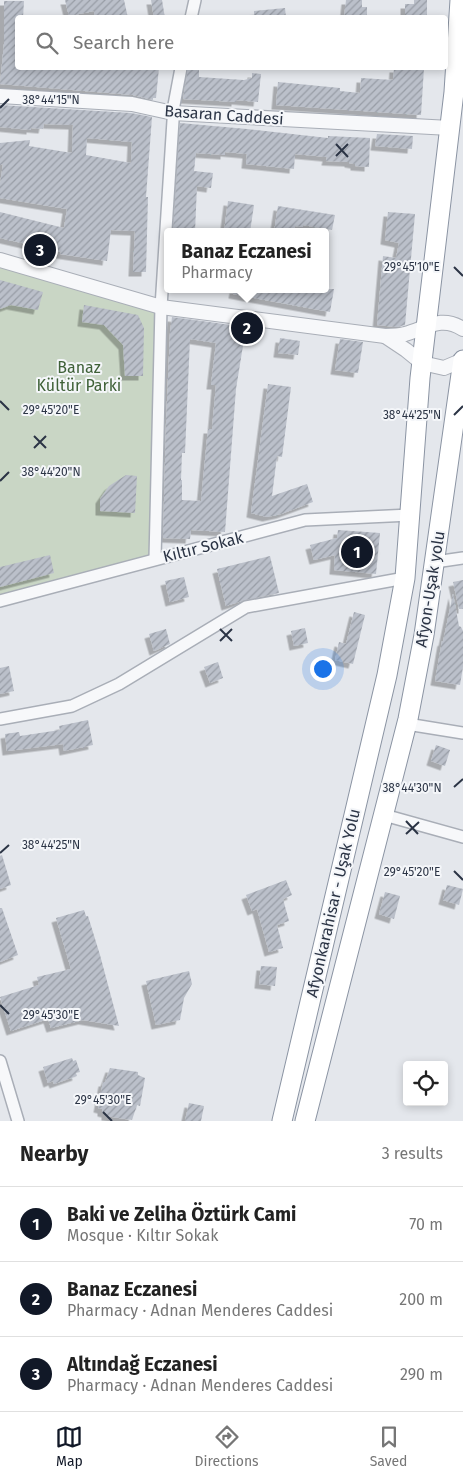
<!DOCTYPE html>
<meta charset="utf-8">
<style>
body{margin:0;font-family:"Fira Sans",sans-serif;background:#f2f2f2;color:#222}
.controls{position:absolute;right:15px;bottom:15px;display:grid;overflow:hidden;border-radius:5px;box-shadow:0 2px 8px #0003}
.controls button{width:45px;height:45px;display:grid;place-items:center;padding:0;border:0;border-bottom:1px solid #e0e0e0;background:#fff;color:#222;font:25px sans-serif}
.you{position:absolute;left:322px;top:668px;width:18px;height:18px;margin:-12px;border:4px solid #fff;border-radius:50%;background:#1a73e8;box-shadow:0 0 0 8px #1a73e833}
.badge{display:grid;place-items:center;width:32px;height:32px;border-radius:50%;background:#111827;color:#fff;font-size:16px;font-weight:700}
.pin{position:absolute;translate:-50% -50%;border:2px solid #fff;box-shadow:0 1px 5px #0006}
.popup{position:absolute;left:164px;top:228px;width:165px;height:65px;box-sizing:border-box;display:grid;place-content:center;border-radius:5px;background:#fff;filter:drop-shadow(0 1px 4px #0005);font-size:16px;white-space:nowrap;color:#767676}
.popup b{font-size:19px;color:#222}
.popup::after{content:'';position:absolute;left:50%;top:100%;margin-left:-10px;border:10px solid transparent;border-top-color:#fff}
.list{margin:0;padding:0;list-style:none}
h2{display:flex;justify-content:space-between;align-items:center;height:65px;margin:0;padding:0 20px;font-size:21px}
h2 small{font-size:16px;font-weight:400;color:#767676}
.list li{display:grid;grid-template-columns:32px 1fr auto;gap:15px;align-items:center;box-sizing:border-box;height:75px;padding:0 20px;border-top:1px solid #e0e0e0}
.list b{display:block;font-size:19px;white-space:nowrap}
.list p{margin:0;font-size:16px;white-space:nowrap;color:#767676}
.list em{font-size:16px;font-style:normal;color:#767676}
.icon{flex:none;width:28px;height:28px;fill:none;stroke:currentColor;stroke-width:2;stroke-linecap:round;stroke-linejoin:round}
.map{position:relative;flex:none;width:463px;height:1121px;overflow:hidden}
.search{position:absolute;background:#fff;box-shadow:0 2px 8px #0003;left:15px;right:15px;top:15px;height:55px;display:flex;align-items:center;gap:12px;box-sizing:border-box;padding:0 18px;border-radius:5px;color:#767676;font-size:19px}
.sheet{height:290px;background:#fff}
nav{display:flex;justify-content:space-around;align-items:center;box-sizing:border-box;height:70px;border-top:1px solid #e0e0e0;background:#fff;font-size:14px;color:#767676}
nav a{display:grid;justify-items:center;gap:2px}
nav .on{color:#111827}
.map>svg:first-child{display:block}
</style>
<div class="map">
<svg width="463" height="1121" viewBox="0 0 463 1121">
<defs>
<pattern id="building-hatch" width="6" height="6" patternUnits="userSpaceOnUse" patternTransform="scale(1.25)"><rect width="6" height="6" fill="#bbc0ca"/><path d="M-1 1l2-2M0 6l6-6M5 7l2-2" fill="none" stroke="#989da6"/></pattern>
<filter id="shadow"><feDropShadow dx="-4.5" dy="4.5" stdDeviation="0" flood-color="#0004"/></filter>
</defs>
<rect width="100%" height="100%" fill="#e4e7ec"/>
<!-- park -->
<path fill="#c9d6c5" d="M 0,260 L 161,307 L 153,560 L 0,601 Z"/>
<!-- building -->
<g fill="url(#building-hatch)" fill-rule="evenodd" filter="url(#shadow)">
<path d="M 65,0 L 124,0 L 128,18 L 95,18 L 94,11 L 69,16 Z"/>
<path d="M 151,0 L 162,0 L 165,18 L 154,18 Z"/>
<path d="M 346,0 L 362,0 L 362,7 L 367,7 L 367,18 L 344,18 Z"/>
<path d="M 414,0 L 427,0 L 427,18 L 405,18 L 405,4 L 414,4 Z"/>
<path d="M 4,1 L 24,1 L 23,18 L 18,18 L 18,68 L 106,70 L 106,68 L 140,70 L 140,68 L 159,68 L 156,98 L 153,98 L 153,100 L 133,95 L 0,84 L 4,44 Z"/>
<path d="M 285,8 L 286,18 L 254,18 L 254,11 Z"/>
<path d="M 188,68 L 199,68 L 199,77 L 244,80 L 252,78 L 252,73 L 261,74 L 258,102 L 236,100 L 236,102 L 183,99 Z"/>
<path d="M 394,68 L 424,68 L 421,115 L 276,105 L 278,82 L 340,88 L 340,91 L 360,93 L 361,78 L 393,80 Z"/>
<path d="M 0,105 L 131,113 L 152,117 L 146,197 L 148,197 L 146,272 L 133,272 L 135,231 L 111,230 L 107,261 L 60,254 L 61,252 L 0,238 L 0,212 L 64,228 L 67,209 L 0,198 L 0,184 L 3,164 L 0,165 L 0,143 L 30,140 L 29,146 L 72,153 L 73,125 L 44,124 L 43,129 L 31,128 L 31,130 L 0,127 ZM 87,138 L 132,142 L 131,163 L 86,155 Z"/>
<path d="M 180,123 L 247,129 L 328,138 L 328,136 L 370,138 L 369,167 L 355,166 L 355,164 L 349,163 L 349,162 L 326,161 L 327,157 L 295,154 L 294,169 L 246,164 L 247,154 L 225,152 L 225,155 L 196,153 L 194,171 L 213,173 L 211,188 L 197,186 L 195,232 L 173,232 Z"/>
<path d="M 377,134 L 413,136 L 412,149 L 375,146 Z"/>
<path d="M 228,201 L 254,205 L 250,232 L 224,232 Z"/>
<path d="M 278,206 L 335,215 L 332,230 L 303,225 L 303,227 L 295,226 L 294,232 L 274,232 Z"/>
<path d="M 388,212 L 415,214 L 405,325 L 397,327 L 377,325 L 383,256 L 396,258 L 399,243 L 385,240 Z"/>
<path d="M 0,280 L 43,292 L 38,310 L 11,305 L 0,309 Z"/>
<path d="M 234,289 L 334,289 L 330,312 L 233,294 Z"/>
<path d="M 84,305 L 138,315 L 144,328 L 143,376 L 125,376 L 123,345 L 104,325 L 82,322 Z"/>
<path d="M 172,317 L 246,327 L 236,389 L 225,532 L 191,530 L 190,539 L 163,538 L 166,423 L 170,333 ZM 190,339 L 216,343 L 211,385 L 216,385 L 212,429 L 208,429 L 201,501 L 182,500 L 182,480 L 181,480 L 182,453 L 185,453 Z"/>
<path d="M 280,338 L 300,341 L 298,355 L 278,353 Z"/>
<path d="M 340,339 L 363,342 L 358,373 L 335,370 Z"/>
<path d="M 268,384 L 291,387 L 282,457 L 277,456 L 272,496 L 307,484 L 313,502 L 281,514 L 267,517 L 251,513 Z"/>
<path d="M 126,475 L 137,476 L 135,513 L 100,511 L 100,499 L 109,486 Z"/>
<path d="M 338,530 L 380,533 L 376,574 L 334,570 L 335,555 L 314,560 L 310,545 L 337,538 Z"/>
<path d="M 50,555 L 54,573 L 0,587 L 0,567 Z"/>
<path d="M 270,556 L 279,593 L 245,600 L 226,606 L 217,569 Z"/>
<path d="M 184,577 L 189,597 L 170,602 L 165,581 Z"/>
<path d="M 463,580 L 463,609 L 459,609 L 453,582 Z"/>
<path d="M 453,594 L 459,626 L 461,627 L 463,631 L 463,667 L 460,685 L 435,681 L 442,641 L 443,642 Z"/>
<path d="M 354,612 L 365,615 L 353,664 L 335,660 L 339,642 L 346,644 Z"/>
<path d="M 305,628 L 308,643 L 294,646 L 291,631 Z"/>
<path d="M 166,629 L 170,644 L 154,651 L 149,634 Z"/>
<path d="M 218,662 L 223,678 L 210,683 L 204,667 Z"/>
<path d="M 9,666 L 14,691 L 0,694 L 0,668 Z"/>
<path d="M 88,720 L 93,745 L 64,751 L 63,744 L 7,751 L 5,734 L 19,732 L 20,736 L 60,730 L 59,726 Z"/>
<path d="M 436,745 L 450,750 L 445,766 L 431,761 Z"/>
<path d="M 2,855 L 11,885 L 0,889 L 0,856 Z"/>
<path d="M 286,880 L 292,895 L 283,899 L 289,921 L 277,925 L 283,948 L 269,952 L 257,909 L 252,911 L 246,895 Z"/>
<path d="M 447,885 L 463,889 L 459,905 L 443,900 Z"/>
<path d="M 385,892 L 400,896 L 394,919 L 379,914 Z"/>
<path d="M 0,908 L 2,908 L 18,955 L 0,962 Z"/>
<path d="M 84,910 L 86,916 L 88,916 L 100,955 L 119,1026 L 83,1020 L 51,1028 L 48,1019 L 11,1031 L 0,997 L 39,985 L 37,977 L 71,969 L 56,918 Z"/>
<path d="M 261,966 L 277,967 L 275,986 L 259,984 Z"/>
<path d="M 189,971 L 192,984 L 184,998 L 180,1020 L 156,1025 L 146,981 Z"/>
<path d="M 72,1058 L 73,1061 L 76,1060 L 80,1072 L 76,1073 L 77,1076 L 54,1084 L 53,1081 L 48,1083 L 43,1067 Z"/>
<path d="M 110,1068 L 138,1072 L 138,1075 L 145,1078 L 140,1106 L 137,1105 L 132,1120 L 106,1116 L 106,1113 L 102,1112 L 102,1109 L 98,1108 L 103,1082 L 105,1082 Z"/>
<path d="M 189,1103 L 204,1106 L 201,1121 L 185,1121 Z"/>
</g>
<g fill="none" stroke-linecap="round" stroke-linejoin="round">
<!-- minor casing -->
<g stroke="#a9aeb7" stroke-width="14">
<g id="minor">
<path d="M 191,18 L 195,0"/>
<path d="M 155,559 L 161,307 L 174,105 L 181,68"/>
<path d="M 435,562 L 463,558"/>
<path d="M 0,601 L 305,520 L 410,515"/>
<path d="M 0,719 L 72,706 L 119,684 L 246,607 L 405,578"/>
<path d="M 407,724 L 463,733"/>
<path d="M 384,815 L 463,837"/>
<path d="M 0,1061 L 18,1121"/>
</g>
</g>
<!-- tertiary casing -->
<g stroke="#a9aeb7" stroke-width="16">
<g id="tertiary">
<path d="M 0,96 L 132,104 L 173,113 L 450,128"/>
<path d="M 0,260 L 161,307 L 385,336 C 391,336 399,336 405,334 C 427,328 441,315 463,329"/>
<path d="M 385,336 L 406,350 L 422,363 L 444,368 L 463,360"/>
</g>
</g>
<!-- trunk casing -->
<g stroke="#8b94a3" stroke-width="21">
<g id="trunk">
<path d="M 282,1121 L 387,675 L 405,578 L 420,378 L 454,92 L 460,0"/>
<path d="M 305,1121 L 408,719 L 424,635 L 463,360"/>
</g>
</g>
<!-- minor -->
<use href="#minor" stroke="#f7f8fa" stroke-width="11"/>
<!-- tertiary -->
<use href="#tertiary" stroke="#f7f8fa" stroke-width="14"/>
<!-- trunk -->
<use href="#trunk" stroke="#fff" stroke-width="19"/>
</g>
<!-- ticks -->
<path fill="none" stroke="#2b3445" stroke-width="2" d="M 0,108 L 9,99M 336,144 L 348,157M 336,156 L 348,144M 454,267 L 463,276M 0,401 L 9,410M 454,415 L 463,406M 34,436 L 46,448M 34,448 L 46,436M 0,481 L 9,472M 220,629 L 232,641M 220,641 L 232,629M 454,787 L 463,779M 406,821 L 418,834M 406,834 L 419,822M 0,853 L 9,845M 454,871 L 463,880M 0,1005 L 9,1014M 103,1112 L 112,1121"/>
<g text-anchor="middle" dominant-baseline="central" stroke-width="4" stroke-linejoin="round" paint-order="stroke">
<!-- street labels -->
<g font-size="16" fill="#2b3445" stroke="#f4f6f9">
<text transform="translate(224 115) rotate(4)">Basaran Caddesi</text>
<text transform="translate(203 547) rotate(-14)">Kıltır Sokak</text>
<text transform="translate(430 589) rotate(-81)">Afyon-Uşak yolu</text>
<text transform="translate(333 903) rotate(-77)">Afyonkarahisar - Uşak Yolu</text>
</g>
<!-- park labels -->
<g font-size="16" fill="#3f6138" stroke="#f4f6f9">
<text x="79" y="367">Banaz<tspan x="79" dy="18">Kültür Parki</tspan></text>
</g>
</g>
<g font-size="12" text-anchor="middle" fill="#2b3445" stroke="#f4f6f9" stroke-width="4" stroke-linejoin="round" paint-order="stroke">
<text x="51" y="104">38°44'15"N</text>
<text x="412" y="271">29°45'10"E</text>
<text x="51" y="414">29°45'20"E</text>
<text x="412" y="419">38°44'25"N</text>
<text x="51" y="476">38°44'20"N</text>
<text x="412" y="792">38°44'30"N</text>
<text x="51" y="849">38°44'25"N</text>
<text x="412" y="876">29°45'20"E</text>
<text x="51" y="1019">29°45'30"E</text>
<text x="103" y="1104">29°45'30"E</text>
</g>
</svg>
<div class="controls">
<button><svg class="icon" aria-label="locate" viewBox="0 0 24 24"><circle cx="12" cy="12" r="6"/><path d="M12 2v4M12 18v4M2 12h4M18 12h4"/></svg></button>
</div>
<div class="you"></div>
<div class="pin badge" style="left:357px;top:552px">1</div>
<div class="pin badge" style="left:247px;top:328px">2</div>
<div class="popup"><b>Banaz Eczanesi</b>Pharmacy</div>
<div class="pin badge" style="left:40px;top:250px">3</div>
<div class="search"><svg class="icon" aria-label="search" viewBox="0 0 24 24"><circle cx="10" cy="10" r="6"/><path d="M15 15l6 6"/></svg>Search here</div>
</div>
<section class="sheet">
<h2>Nearby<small>3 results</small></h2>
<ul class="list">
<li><span class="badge">1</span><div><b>Baki ve Zeliha Öztürk Cami</b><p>Mosque · Kıltır Sokak</p></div><em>70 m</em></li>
<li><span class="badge">2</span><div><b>Banaz Eczanesi</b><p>Pharmacy · Adnan Menderes Caddesi</p></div><em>200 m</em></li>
<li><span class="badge">3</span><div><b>Altındağ Eczanesi</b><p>Pharmacy · Adnan Menderes Caddesi</p></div><em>290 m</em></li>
</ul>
</section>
<nav>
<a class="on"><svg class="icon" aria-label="map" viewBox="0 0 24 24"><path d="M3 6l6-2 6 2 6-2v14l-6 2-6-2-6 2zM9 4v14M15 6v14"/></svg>Map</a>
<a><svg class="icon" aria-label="directions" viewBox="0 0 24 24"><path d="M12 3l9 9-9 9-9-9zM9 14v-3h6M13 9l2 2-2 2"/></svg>Directions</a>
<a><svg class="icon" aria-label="saved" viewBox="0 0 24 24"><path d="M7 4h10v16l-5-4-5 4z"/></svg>Saved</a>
</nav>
